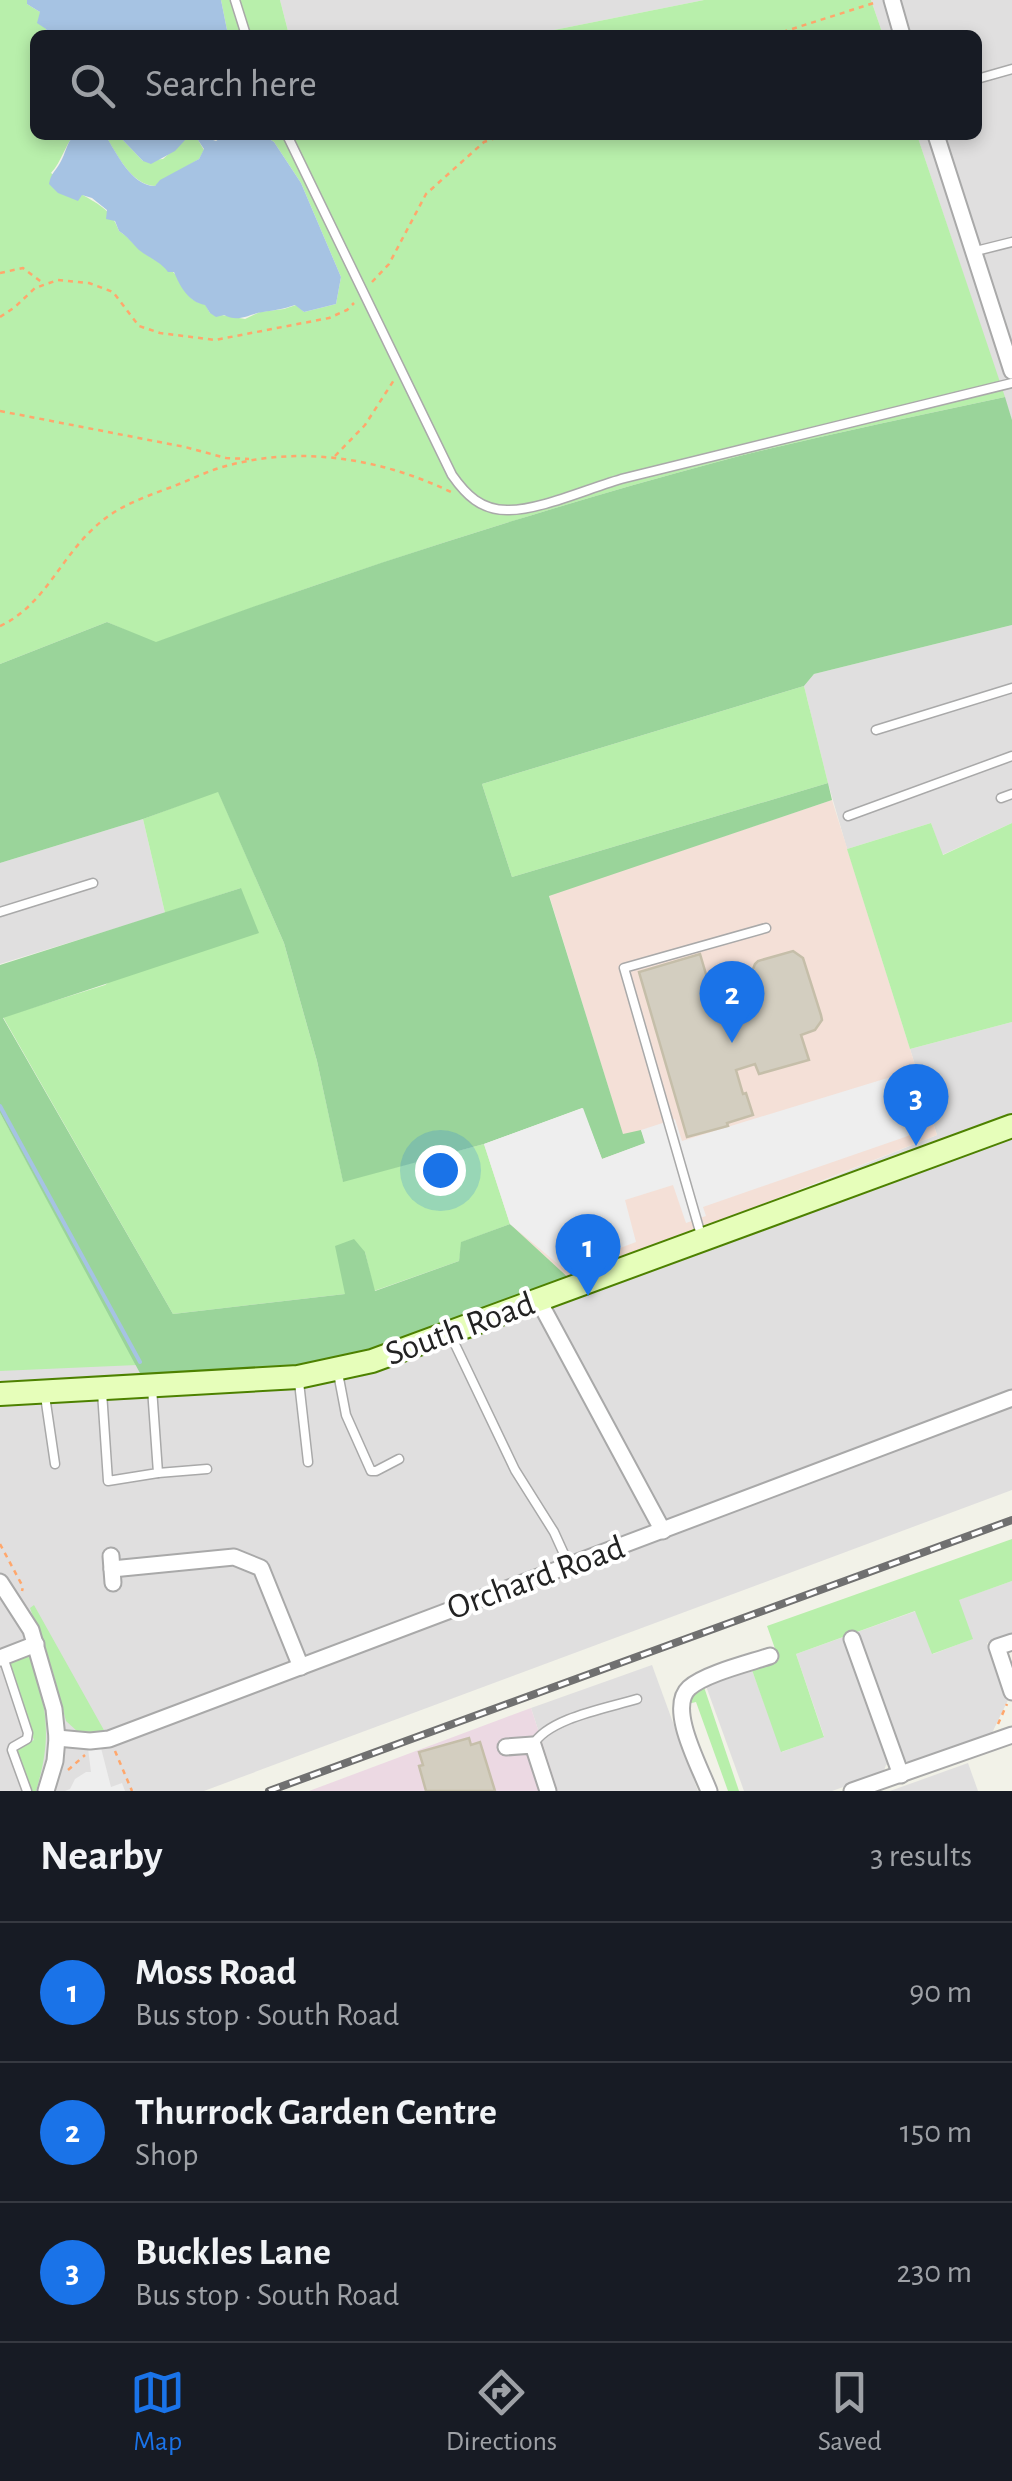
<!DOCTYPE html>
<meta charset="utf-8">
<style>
body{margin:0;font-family:"Alegreya Sans",sans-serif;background:#242831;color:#f1f3f6}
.you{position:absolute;left:440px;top:1170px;width:35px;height:35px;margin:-25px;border:8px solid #fff;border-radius:50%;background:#1a73e8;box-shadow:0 0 0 15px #1a73e833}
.badge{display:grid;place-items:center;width:65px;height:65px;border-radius:50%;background:#1a73e8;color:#fff;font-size:32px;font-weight:700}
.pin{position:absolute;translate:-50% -82px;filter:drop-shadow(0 2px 5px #0008)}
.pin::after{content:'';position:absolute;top:52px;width:35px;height:30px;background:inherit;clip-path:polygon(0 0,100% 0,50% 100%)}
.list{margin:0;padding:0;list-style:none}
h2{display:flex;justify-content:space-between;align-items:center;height:130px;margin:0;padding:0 40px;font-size:42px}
h2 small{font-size:32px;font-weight:400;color:#9ea1a6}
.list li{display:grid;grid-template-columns:65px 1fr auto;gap:30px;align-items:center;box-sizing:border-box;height:140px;padding:0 40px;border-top:2px solid #363941}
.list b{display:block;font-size:38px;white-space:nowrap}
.list p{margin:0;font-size:32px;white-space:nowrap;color:#9ea1a6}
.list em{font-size:32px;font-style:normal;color:#9ea1a6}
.icon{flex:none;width:55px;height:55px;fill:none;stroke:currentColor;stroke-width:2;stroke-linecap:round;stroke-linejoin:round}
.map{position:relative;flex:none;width:1012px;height:1791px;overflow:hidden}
.search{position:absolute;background:#171b24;box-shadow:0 5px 15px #0003;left:30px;right:30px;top:30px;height:110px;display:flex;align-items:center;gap:25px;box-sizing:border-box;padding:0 35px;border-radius:15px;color:#9ea1a6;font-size:38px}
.sheet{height:550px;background:#171b24}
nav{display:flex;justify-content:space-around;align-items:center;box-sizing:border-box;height:140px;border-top:2px solid #363941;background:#171b24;font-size:28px;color:#9ea1a6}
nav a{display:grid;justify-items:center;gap:5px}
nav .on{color:#1a73e8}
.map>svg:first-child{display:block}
</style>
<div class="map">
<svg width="1012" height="1791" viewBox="0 0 1012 1791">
<rect width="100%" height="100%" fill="#f2f2e8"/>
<!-- residential -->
<g fill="#e0dfdf">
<path d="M 280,0 L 704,0 L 529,35 L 289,35 Z"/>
<path d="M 871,0 L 1012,0 L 1012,420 L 917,135 L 977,135 L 977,35 L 883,35 Z"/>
<path d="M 1012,625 L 1012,823 L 942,855 L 931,823 L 847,849 L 828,783 L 804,686 L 814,674 Z"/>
<path d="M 143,819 L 165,913 L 0,964 L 0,863 Z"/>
<path d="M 1012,1022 L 1012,1490 L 204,1791 L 0,1791 L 0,1113 L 142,1377 L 573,1282 L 937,1135 L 910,1049 Z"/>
<path d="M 1012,1581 L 1012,1634 L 987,1643 L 1008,1700 L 992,1733 L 910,1763 L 902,1759 L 886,1765 L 883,1773 L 832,1791 L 744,1791 L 706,1686 L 752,1670 L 782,1752 L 824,1736 L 796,1654 L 916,1611 L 933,1654 L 972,1639 L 958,1600 Z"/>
<path d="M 652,1665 L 698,1791 L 558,1791 L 531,1708 Z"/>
<path d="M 968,1763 L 978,1791 L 890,1791 Z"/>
</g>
<!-- commercial -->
<path fill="#f4e0d7" d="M 832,800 L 937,1135 L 720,1221 L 567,1277 L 510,1224 L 484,1144 L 623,1135 L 549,895 Z"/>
<!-- industrial -->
<path fill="#ecd9e3" d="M 531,1708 L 558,1791 L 309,1791 Z"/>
<!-- grass -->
<g fill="#b8efab">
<path d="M 0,0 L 27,0 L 27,4 L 40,12 L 48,35 L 35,35 L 35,135 L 74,135 C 64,147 62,161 51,173 C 60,179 69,187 78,192 C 97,204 111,208 119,231 C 129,237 135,246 144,253 C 153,259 165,263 172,271 C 185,283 184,301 205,304 L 210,313 L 245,319 L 260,312 L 284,309 L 296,305 L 304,312 L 336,304 L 341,277 L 301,183 L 274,142 L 263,135 L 917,135 L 1005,397 C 909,418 812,437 717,462 C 527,513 340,574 155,643 L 107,622 L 0,664 Z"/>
<path d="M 221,0 L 280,0 L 289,35 L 228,35 Z"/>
<path d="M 704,0 L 871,0 L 883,35 L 529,35 Z"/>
<path d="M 105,135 L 118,135 L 143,161 L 163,159 L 187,138 L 198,140 L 204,150 L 199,159 L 155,186 C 131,185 117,154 105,135 Z"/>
<path d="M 804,686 L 828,783 L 512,877 L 482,784 Z"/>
<path d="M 218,791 L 284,943 L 317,1061 L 343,1181 L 484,1144 L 510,1224 L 462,1242 L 459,1261 L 374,1291 L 365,1252 L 345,1294 L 173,1314 L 3,1017 L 105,985 L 241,888 L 165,913 L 143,819 Z"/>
<path d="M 931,823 L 943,855 L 1012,823 L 1012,1022 L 910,1049 L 847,849 Z"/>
<path d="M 0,1113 L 137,1365 L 0,1371 Z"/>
<path d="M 1012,1539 L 1012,1581 L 959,1600 L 973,1639 L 932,1654 L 915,1611 L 796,1654 L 824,1737 L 781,1752 L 752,1670 L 779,1660 L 767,1626 Z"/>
<path d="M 34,1605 L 105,1732 L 78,1732 L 66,1721 L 53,1672 L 30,1608 Z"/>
<path d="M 25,1654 L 33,1660 C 47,1711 52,1739 36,1791 L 31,1791 L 15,1748 L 34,1740 L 5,1663 Z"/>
<path d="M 703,1684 L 739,1791 L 728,1791 L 696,1702 L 687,1704 L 690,1696 Z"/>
</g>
<!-- forest -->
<g fill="#9ad49a">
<path d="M 1005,397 L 1012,420 L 1012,625 L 814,674 L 804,686 L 482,784 L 512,877 L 828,783 L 832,800 L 549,896 L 623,1134 L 641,1130 L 646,1143 L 602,1159 L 582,1108 L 484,1144 L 343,1182 L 317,1061 L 284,943 L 218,792 L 143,819 L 0,863 L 0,664 L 107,622 L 156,642 C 340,574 527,513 717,462 C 812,437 909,418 1005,397 Z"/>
<path d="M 241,888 L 259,933 L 3,1018 L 173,1314 L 345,1294 L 335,1246 L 354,1239 L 365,1252 L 375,1291 L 459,1261 L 461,1242 L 510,1224 L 573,1282 L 419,1340 L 308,1369 L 142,1377 L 0,1113 L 0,965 Z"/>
</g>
<!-- parking -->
<g fill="#eee">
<path d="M 907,1072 L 920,1119 L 916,1130 L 908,1136 L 703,1207 L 706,1216 L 686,1223 L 673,1185 L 625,1200 L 636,1242 L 564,1269 L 510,1224 L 484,1144 L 583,1108 L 602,1159 L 645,1143 L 641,1130 L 675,1119 L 682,1141 Z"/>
<path d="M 88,1748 L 101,1748 L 111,1787 L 122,1783 L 125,1791 L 65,1791 L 70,1789 L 75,1779 L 86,1772 L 91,1772 Z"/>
</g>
<!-- water -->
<g fill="#a6c3e3">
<path d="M 27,0 L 221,0 L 228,35 L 48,35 L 46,29 L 37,23 L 40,12 L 27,4 Z"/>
<path d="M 74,135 L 105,135 C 117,153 131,186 155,186 L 160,180 L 199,159 L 204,149 L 198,140 L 187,138 L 175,151 L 151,164 L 143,161 L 118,135 L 208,135 L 210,139 L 216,141 L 225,135 L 263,135 L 274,142 L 301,183 L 341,277 L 336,304 L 304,312 L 295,305 C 284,309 275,310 263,312 C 248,314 239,323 224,315 L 216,317 L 210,313 L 205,305 C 189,302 180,287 174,272 L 168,272 C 160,261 149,258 139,250 C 132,243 128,237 119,231 L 115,221 L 106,219 L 107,210 L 92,198 L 82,195 L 78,201 L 58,193 L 49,184 C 51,173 55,172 60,163 C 66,153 66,144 74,135 Z"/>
</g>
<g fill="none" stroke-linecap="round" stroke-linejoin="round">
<!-- stream -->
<path stroke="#a6c3e3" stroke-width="4" d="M 0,1106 L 140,1362"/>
</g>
<!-- building -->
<g fill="#d3cec0" stroke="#c5bea9" stroke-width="2.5">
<path d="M 793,951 L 803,958 L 821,1015 L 822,1020 L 815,1030 L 801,1035 L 809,1060 L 759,1074 L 755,1064 L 736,1070 L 743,1094 L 746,1093 L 753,1115 L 727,1123 L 728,1126 L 687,1137 L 639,972 L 700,954 L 716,1008 L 757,996 L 751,974 L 755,964 L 758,961 Z"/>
<path d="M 469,1738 L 471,1745 L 480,1742 L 495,1791 L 426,1791 L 419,1766 L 423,1765 L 419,1752 Z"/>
</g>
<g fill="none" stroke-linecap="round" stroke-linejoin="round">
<!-- service casing -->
<g stroke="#a9a9a9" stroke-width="11">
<g id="service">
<path d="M 235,0 L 246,35"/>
<path d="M 977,79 L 1012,69"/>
<path d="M 287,135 L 452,475 C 466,495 481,510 507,510 C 539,511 591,487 625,478 C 754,446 883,415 1012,383"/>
<path d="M 972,252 L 1012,242"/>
<path d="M 876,730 L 1012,688"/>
<path d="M 1001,798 L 1012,794"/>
<path d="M 848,816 L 1012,756"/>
<path d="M 0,912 L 93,883"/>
<path d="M 701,1235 L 624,968 L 766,928"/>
<path d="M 450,1334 L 515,1470 L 554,1532 L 569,1565"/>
<path d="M 338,1373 L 346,1415 L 371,1471 L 376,1471 L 399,1459"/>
<path d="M 299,1382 L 308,1462"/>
<path d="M 102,1392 L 108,1481 L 158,1473 L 152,1388"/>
<path d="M 45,1396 L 55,1464"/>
<path d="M 158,1473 L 207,1469"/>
<path d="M 3,1657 L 28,1733 L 27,1739 L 13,1747 L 12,1750 L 27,1791"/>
<path d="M 533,1745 C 548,1718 608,1708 637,1699"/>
</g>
</g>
<!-- minor casing -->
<g stroke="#a9a9a9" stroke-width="19">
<g id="minor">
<path d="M 892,0 L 902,35"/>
<path d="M 936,135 L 1012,371"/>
<path d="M 539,1301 L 663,1531"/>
<path d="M 111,1556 L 113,1583"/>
<path d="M 112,1569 L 234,1557 L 261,1568 L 301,1667"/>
<path d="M 0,1582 L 31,1630 L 54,1709 L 57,1738 L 55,1761 L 46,1791"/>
<path d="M 852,1639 L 901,1775"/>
<path d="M 1012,1642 L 997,1647 L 1012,1692"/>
<path d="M 0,1658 L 36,1644"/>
<path d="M 57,1738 L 90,1741 L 109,1739 L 1012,1398"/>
<path d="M 506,1747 L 533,1745 L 548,1791"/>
<path d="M 709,1791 C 700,1767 667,1708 689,1688 C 704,1674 749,1663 770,1656"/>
<path d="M 852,1791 L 1012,1735"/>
</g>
</g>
<!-- secondary casing -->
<g stroke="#4d8100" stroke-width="26">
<path id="secondary" d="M 0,1394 L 298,1377 L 372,1361 L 1012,1126"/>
</g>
<!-- path -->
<g stroke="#ffa76c" stroke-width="2.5" stroke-dasharray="5 5" stroke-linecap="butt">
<path d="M 773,35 L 877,2"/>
<path d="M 0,273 L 23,268 L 43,283"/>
<path d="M 372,282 L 389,264 L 426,194 L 484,142 L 505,135"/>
<path d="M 0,317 L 15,307 L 35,288 L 58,280 L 89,283 L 113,292 L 139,326 L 160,333 L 215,340 L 329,318 L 347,310 L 354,303"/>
<path d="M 0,411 L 185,447 L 226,458 L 249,459"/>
<path d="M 335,456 L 365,425 L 394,380"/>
<path d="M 0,626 C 44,606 60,558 95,527 C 116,507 142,498 169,488 C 188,481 207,471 226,466 C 302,445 382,459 451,492"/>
<path d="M 0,1544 L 23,1587 L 22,1591"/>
<path d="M 998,1724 L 1007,1704"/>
<path d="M 115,1751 L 132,1791"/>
<path d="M 68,1770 L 85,1755"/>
</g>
<!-- service -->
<use href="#service" stroke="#fff" stroke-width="8"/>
<!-- minor -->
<use href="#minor" stroke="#fff" stroke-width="15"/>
<!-- secondary -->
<use href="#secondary" stroke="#e6feba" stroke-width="22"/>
<!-- rail casing -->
<g stroke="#707070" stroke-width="8">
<path id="rail" d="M 269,1791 L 1012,1520"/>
</g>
<!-- rail -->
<use href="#rail" stroke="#fff" stroke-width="4" stroke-dasharray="11" stroke-linecap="butt"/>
</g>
<g text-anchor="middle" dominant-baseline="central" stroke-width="8" stroke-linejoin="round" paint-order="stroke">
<!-- street labels -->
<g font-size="35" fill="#222" stroke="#fff">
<text transform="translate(460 1329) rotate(-20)">South Road</text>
<text transform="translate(536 1578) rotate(-20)">Orchard Road</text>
</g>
</g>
</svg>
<div class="you"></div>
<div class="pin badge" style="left:588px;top:1296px">1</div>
<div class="pin badge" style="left:732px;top:1043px">2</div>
<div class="pin badge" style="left:916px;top:1146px">3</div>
<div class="search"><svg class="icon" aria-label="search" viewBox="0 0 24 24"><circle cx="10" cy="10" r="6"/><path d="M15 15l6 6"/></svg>Search here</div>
</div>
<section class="sheet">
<h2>Nearby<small>3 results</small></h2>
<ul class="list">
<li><span class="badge">1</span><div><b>Moss Road</b><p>Bus stop · South Road</p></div><em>90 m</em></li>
<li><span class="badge">2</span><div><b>Thurrock Garden Centre</b><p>Shop</p></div><em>150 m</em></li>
<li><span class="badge">3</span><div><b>Buckles Lane</b><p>Bus stop · South Road</p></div><em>230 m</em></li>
</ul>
</section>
<nav>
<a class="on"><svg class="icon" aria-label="map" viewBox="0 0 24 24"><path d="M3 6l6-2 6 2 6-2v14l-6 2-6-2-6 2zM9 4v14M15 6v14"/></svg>Map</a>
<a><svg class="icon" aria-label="directions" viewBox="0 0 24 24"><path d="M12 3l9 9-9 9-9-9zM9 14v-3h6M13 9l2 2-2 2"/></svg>Directions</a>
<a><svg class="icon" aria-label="saved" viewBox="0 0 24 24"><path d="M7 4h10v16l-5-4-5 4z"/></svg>Saved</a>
</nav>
